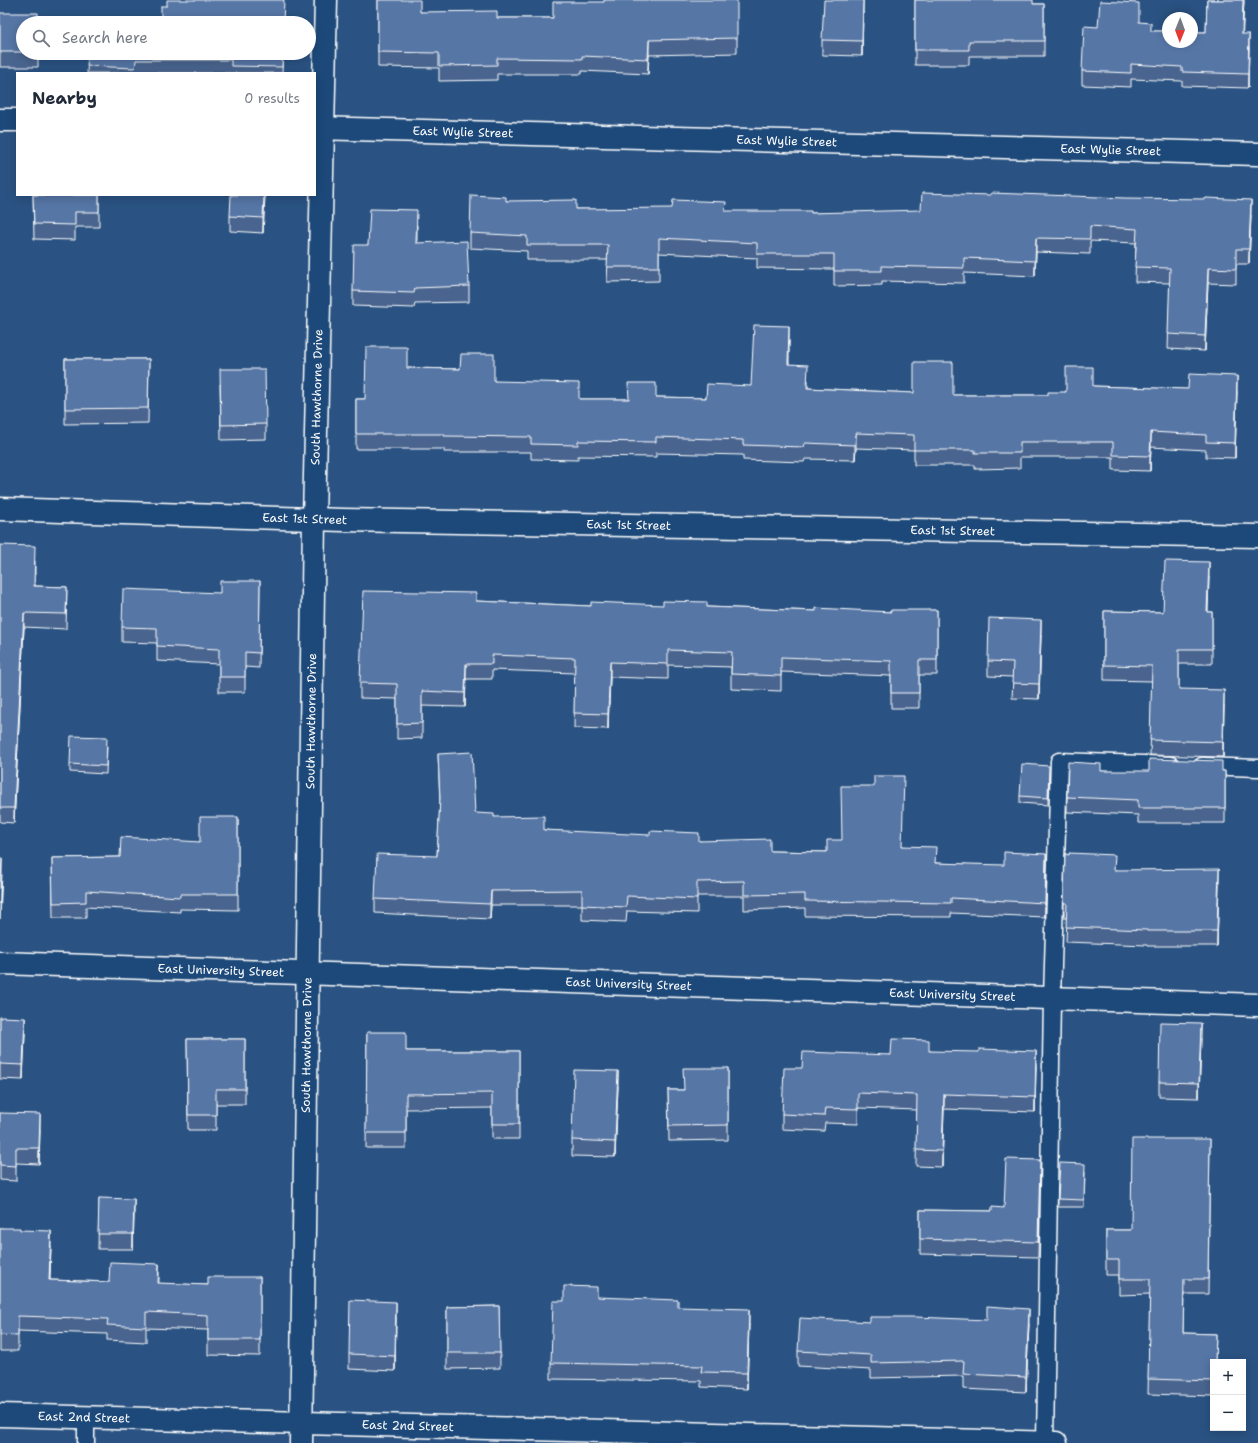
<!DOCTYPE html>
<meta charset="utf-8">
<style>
body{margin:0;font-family:"Shantell Sans",sans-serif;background:#f2f2f3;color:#1f2937}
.controls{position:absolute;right:12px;bottom:12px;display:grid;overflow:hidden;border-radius:0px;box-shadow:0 2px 10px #0003}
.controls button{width:36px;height:36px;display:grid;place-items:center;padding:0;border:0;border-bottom:1px solid #e0e1e3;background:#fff;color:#1f2937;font:20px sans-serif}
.compass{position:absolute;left:1162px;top:12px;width:36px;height:36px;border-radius:50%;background:#fff;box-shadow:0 2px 10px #0003;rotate:181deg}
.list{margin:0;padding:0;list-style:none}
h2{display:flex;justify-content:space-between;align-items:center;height:52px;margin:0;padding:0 16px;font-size:17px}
h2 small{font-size:13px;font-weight:400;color:#747a83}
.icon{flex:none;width:22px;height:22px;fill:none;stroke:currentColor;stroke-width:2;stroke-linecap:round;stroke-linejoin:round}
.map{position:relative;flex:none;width:1258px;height:1443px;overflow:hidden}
.search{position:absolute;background:#fff;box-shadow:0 2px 10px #0003;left:16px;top:16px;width:300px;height:44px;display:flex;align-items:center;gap:10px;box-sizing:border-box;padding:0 14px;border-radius:22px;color:#747a83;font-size:15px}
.panel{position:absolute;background:#fff;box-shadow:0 2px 10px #0003;left:16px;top:72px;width:300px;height:124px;border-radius:0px}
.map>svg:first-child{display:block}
</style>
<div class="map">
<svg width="1258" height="1443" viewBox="0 0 1258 1443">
<rect width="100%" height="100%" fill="#2a5383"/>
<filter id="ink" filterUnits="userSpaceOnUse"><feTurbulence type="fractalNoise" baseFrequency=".025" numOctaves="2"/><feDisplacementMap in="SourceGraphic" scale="8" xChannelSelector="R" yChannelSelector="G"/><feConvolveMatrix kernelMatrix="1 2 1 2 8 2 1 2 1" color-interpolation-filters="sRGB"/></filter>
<g filter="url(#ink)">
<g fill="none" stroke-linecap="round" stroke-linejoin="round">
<!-- service casing -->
<g stroke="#fff" stroke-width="19">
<g id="service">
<path d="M 1202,766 L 1258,768"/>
<path d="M 86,1443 L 86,1418"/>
<path d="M 1045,1443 L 1052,999 L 1059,761 L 1171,765"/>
</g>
</g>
<!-- minor casing -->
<g stroke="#fff" stroke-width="25">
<g id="minor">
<path d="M 0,120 L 17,120"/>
<path id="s1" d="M 315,128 L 1258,154"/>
<path id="s2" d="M 0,509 L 343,520 L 1258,536"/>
<path id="s3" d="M 0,963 L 1258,1005"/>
<path id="s4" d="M 301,1443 L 314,519 L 326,0"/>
</g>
</g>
<!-- tertiary casing -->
<g stroke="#fff" stroke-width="25">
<g id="tertiary">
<path id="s5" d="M 0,1415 L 1056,1443"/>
</g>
</g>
<!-- service -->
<use href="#service" stroke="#1f4a7a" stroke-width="16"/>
<!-- minor -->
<use href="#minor" stroke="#1f4a7a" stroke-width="22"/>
<!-- tertiary -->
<use href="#tertiary" stroke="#1f4a7a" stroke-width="22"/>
</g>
<!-- wall -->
<g fill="#4a658f" stroke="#fff">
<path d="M 378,0 L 420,12 L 497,18 L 553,18 L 604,2 L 737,38 L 737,53 L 649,55 L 648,74 L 582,71 L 582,74 L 497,74 L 497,80 L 439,81 L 439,68 L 378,67 Z"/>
<path d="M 915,0 L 1033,4 L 1044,4 L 1044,56 L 969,56 L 969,65 L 915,65 Z"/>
<path d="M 1207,0 L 1244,0 L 1242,34 L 1249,48 L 1248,88 L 1182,86 L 1182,81 L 1131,79 L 1131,87 L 1082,85 L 1082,71 L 1098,27 L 1139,22 L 1151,31 L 1206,32 Z"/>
<path d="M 863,12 L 862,56 L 822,55 L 822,40 Z"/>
<path d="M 0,13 L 23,23 L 23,53 L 38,53 L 38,67 L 0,67 Z"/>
<path d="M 88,53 L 283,53 L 282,73 L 87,73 Z"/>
<path d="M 33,195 L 99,195 L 99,227 L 75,227 L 75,240 L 34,239 Z"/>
<path d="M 265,195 L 263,233 L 230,231 L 230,216 Z"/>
<path d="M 506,201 L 576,209 L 811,213 L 1251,215 L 1249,264 L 1236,264 L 1236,284 L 1208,283 L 1205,351 L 1168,349 L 1170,283 L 1135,282 L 1136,243 L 1090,241 L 1090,254 L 1036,252 L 1035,276 L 964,273 L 964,283 L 882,281 L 882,285 L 834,286 L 834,269 L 757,268 L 757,258 L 659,253 L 659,281 L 607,282 L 608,260 L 527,260 L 527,251 L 470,248 L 470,233 Z"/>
<path d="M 417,225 L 417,243 L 469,286 L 469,302 L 415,303 L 414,308 L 353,306 L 353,291 L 368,245 Z"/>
<path d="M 789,341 L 789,364 L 808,380 L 808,388 L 953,395 L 1048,395 L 1066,392 L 1093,386 L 1237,391 L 1235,458 L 1206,457 L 1206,450 L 1151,447 L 1150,471 L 1113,470 L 1113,457 L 1020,457 L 1020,468 L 975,469 L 975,465 L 914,465 L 914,450 L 856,448 L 855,460 L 805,459 L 804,462 L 743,460 L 743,455 L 656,453 L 656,457 L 578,456 L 578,460 L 531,459 L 531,452 L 444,452 L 444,449 L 356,449 L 356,399 L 365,399 L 407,368 L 460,369 L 494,381 L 579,399 L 628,399 L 656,397 L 706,398 L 751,386 Z"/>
<path d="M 65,359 L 149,359 L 148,423 L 65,424 Z"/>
<path d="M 220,384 L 266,424 L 266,439 L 221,440 Z"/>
<path d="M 0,545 L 35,561 L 35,586 L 67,587 L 66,629 L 24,627 L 14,823 L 0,822 Z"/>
<path d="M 1209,577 L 1208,612 L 1212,612 L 1212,664 L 1179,664 L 1179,689 L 1224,705 L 1223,757 L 1150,755 L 1152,681 L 1104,680 L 1104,611 L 1163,612 Z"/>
<path d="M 260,581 L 259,668 L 245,667 L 245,692 L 219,692 L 219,664 L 157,661 L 157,643 L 122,642 L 122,627 L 220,593 Z"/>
<path d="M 476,601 L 591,606 L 707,607 L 816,611 L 891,612 L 937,610 L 937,675 L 919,675 L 919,708 L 891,708 L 891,676 L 781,672 L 781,691 L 731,689 L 731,667 L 668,665 L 668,679 L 610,677 L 608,729 L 574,728 L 575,673 L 492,670 L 492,679 L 466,679 L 465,707 L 422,706 L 422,738 L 397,739 L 397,699 L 360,698 L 360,683 Z"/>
<path d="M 1041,635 L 1039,699 L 1012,698 L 1013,677 L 988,676 L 988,661 Z"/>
<path d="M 107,745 L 106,774 L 70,772 L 70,764 Z"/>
<path d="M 438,754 L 475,813 L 494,817 L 544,830 L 699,841 L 770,851 L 827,852 L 903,846 L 936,863 L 1046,868 L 1045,917 L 951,913 L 951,917 L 805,916 L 805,908 L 744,910 L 744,896 L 697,896 L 697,913 L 627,911 L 626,922 L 582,920 L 582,905 L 491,905 L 490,919 L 375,913 L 375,899 L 437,856 L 440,805 Z"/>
<path d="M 1049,766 L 1048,805 L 1020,803 L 1020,796 Z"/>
<path d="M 1222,771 L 1225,771 L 1225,823 L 1138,823 L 1138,815 L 1067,812 L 1067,797 Z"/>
<path d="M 238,817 L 238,910 L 180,909 L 180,912 L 86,907 L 86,918 L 53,918 L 52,858 L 120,857 L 200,842 Z"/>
<path d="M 1115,870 L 1219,884 L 1217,946 L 1147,946 L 1147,945 L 1066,942 L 1067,918 L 1064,918 L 1064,903 Z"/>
<path d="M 0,1017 L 25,1033 L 23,1080 L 0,1079 Z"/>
<path d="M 367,1032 L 406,1051 L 519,1051 L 519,1139 L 492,1139 L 492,1108 L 406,1109 L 406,1148 L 366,1148 Z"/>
<path d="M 1201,1038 L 1199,1098 L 1159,1097 L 1159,1082 Z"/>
<path d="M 187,1039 L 245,1039 L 245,1104 L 216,1104 L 216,1130 L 188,1130 Z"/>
<path d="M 929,1051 L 1036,1066 L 1035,1112 L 944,1109 L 942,1167 L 916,1166 L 917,1110 L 858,1108 L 858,1124 L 825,1123 L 824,1131 L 782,1129 L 782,1114 L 802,1068 L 891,1055 Z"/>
<path d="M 728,1068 L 728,1140 L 669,1141 L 668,1090 L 683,1090 Z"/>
<path d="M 618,1086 L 615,1157 L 572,1156 L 572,1140 Z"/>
<path d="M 0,1113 L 40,1129 L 39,1164 L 16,1163 L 16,1181 L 0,1180 Z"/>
<path d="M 1210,1139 L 1208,1294 L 1184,1294 L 1183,1333 L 1216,1334 L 1215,1362 L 1213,1362 L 1213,1396 L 1148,1394 L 1150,1294 L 1119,1295 L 1119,1275 L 1106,1275 L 1106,1230 L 1131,1230 Z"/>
<path d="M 1040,1160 L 1038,1257 L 920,1254 L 920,1210 L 992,1211 L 1004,1208 Z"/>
<path d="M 1085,1172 L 1084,1207 L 1058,1207 L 1058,1199 Z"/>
<path d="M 99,1198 L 134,1214 L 133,1249 L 98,1249 Z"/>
<path d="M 0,1228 L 20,1230 L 51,1246 L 50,1280 L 208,1285 L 260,1277 L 260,1356 L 208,1355 L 208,1330 L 146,1328 L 146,1342 L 107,1340 L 107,1334 L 18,1331 L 18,1351 L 0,1351 Z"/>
<path d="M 597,1297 L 678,1307 L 749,1324 L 747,1389 L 701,1387 L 701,1381 L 551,1379 L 551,1363 L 564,1301 Z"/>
<path d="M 499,1306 L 500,1368 L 447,1369 L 447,1307 Z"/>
<path d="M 396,1317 L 395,1371 L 349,1369 L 349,1354 Z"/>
<path d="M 870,1322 L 1029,1324 L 1026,1392 L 963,1389 L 963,1376 L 871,1378 L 871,1370 L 798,1366 L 798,1351 Z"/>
</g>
<!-- shaded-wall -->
<g fill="#3c5374" stroke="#fff">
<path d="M 863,0 L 863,12 L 862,56 L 862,41 Z"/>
<path d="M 1243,0 L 1244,0 L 1242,48 L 1242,34 Z"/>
<path d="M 1249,34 L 1249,48 L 1248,88 L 1248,74 Z"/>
<path d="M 649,40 L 649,55 L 648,74 L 648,59 Z"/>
<path d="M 264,195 L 265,195 L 263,233 L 263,218 Z"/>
<path d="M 1251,200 L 1251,215 L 1249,264 L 1249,249 Z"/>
<path d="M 1036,238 L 1036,252 L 1035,276 L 1035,261 Z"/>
<path d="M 1208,268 L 1208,283 L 1205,351 L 1205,336 Z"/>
<path d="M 789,326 L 789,341 L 788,379 L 788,364 Z"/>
<path d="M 1237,376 L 1237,391 L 1235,458 L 1235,443 Z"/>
<path d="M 1151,432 L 1151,447 L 1150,471 L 1150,456 Z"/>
<path d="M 856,433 L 856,448 L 855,460 L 855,445 Z"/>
<path d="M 1209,562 L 1209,577 L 1207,627 L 1207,612 Z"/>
<path d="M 24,613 L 24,627 L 14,823 L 14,808 Z"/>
<path d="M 1041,620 L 1041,635 L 1039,699 L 1039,684 Z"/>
<path d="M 610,662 L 610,677 L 608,729 L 608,714 Z"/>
<path d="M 466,664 L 466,679 L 465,707 L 465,693 Z"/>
<path d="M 1224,690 L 1224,705 L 1223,757 L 1223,742 Z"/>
<path d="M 1046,854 L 1046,868 L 1045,917 L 1045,903 Z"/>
<path d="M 2,858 L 2,873 L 0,919 L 0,904 Z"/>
<path d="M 1219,869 L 1219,884 L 1217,946 L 1217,931 Z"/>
<path d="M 491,891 L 491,905 L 490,919 L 490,904 Z"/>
<path d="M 25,1018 L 25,1033 L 23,1080 L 23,1065 Z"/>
<path d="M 1201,1023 L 1201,1038 L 1199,1098 L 1199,1083 Z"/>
<path d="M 1036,1051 L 1036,1066 L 1035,1112 L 1035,1097 Z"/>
<path d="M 618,1071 L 618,1086 L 615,1157 L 615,1142 Z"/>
<path d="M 944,1094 L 944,1109 L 942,1167 L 942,1151 Z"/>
<path d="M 40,1114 L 40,1129 L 39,1164 L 39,1148 Z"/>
<path d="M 134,1199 L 134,1214 L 133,1249 L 133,1234 Z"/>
<path d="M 51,1231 L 51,1246 L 49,1295 L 49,1280 Z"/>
<path d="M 159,1264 L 159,1279 L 158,1298 L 158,1283 Z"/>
<path d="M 396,1302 L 396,1317 L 395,1371 L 395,1356 Z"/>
<path d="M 749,1309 L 749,1324 L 747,1389 L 747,1373 Z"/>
<path d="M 1029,1309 L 1029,1324 L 1026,1392 L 1026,1377 Z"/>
</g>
<!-- building -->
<g fill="#5676a6" stroke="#fff">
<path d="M 167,0 L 284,0 L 283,23 L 161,23 L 161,6 L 167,6 Z"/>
<path d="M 378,0 L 420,0 L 420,12 L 497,11 L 497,18 L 553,18 L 553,2 L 604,2 L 604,0 L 737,0 L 737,38 L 649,40 L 648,59 L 582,56 L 582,59 L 497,58 L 497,65 L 439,66 L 439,53 L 378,52 Z"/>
<path d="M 824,0 L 863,0 L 862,41 L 822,40 Z"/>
<path d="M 915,0 L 1033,0 L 1033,4 L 1044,4 L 1044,41 L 969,41 L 969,50 L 915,50 Z"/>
<path d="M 1207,0 L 1243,0 L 1242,34 L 1249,34 L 1248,74 L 1182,72 L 1182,67 L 1131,64 L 1131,73 L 1082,71 L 1084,26 L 1098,27 L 1100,1 L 1139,3 L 1139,22 L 1151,23 L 1151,31 L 1168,31 L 1168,42 L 1192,42 L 1192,32 L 1206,32 Z"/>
<path d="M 0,13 L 38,13 L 38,23 L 23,23 L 23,52 L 0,52 Z"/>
<path d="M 89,21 L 130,23 L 89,23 Z"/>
<path d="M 88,53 L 283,53 L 282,67 L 231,66 L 231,60 L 136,60 L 135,68 L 87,66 Z"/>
<path d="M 922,193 L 991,195 L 991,193 L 1125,198 L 1206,199 L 1206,198 L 1251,200 L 1249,249 L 1236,249 L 1236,269 L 1208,268 L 1205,336 L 1168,334 L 1170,268 L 1135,267 L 1137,229 L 1090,226 L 1090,239 L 1036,238 L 1035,261 L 964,258 L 964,268 L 882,266 L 882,271 L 834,271 L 834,254 L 757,254 L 757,243 L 659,238 L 659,267 L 607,267 L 608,245 L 527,245 L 527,236 L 470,233 L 471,195 L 506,197 L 506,201 L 576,200 L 576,209 L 672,208 L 673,200 L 726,202 L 725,211 L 811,211 L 811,213 L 921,210 Z"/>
<path d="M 33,195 L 99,195 L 99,212 L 75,212 L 75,225 L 34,224 Z"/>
<path d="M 231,195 L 264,195 L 263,218 L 230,216 Z"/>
<path d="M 370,209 L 417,210 L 416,243 L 467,241 L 469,286 L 415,288 L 414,293 L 353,291 L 354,245 L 368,245 Z"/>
<path d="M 754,325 L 789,326 L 788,364 L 808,365 L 807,388 L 914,393 L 914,362 L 953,362 L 953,395 L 1048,395 L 1048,392 L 1066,392 L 1066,367 L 1093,367 L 1093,386 L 1188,389 L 1189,374 L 1237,376 L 1235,443 L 1206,442 L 1206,435 L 1151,432 L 1150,456 L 1113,455 L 1113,442 L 1020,442 L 1020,453 L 975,453 L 975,450 L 914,450 L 914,435 L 856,433 L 855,445 L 805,443 L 804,447 L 743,445 L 743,440 L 656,437 L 656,442 L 578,441 L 578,445 L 531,444 L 531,437 L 444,436 L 444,434 L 356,434 L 356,399 L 365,399 L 366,347 L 407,347 L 407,368 L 460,369 L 461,354 L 494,354 L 494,381 L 579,383 L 579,399 L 629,399 L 628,383 L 656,383 L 656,397 L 706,398 L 707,384 L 751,386 Z"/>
<path d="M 65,359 L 149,359 L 148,408 L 65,409 Z"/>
<path d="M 220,369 L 265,369 L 266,424 L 221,425 Z"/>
<path d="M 0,545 L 35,546 L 34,586 L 67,587 L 66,614 L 24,613 L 14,808 L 0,808 Z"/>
<path d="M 1165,561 L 1209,562 L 1207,612 L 1212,612 L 1212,649 L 1179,649 L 1179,689 L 1224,690 L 1223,742 L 1150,740 L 1152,666 L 1104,665 L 1104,611 L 1163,612 Z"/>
<path d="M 220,581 L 260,581 L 259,653 L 245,652 L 245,677 L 219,677 L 219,649 L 157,646 L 157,628 L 122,627 L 123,589 L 220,593 Z"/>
<path d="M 363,591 L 476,593 L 476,601 L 591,606 L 591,602 L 663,605 L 663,601 L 707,602 L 707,607 L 816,611 L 816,608 L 891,612 L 891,610 L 937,610 L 937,660 L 919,660 L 919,693 L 891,693 L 891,661 L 781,657 L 781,676 L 731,674 L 732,652 L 668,650 L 668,664 L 610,662 L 608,714 L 574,713 L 575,658 L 492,655 L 492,664 L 466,664 L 465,693 L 422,691 L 422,723 L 397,724 L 397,684 L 360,683 Z"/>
<path d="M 989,618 L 1041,620 L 1039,684 L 1012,683 L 1013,662 L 988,661 Z"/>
<path d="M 71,736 L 107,737 L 106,766 L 70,764 Z"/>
<path d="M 472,752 L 475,813 L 494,814 L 494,817 L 544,816 L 544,830 L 650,835 L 650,831 L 699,833 L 699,841 L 770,839 L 770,851 L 827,852 L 827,840 L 842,840 L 841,786 L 874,786 L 874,776 L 904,776 L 902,846 L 936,847 L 935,863 L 1004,865 L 1004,852 L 1046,854 L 1045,903 L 951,898 L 951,903 L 805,901 L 805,894 L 744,895 L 744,881 L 697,882 L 697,899 L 627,896 L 626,907 L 582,905 L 582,890 L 491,891 L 490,904 L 375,899 L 377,854 L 437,856 L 440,798 L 438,754 Z"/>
<path d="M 1149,759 L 1222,761 L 1222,771 L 1225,771 L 1225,808 L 1138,808 L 1138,800 L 1067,797 L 1068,762 L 1101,764 L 1101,771 L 1149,771 Z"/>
<path d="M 1022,764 L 1049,766 L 1048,798 L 1020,796 Z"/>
<path d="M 200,817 L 238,817 L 238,894 L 180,894 L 180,897 L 86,891 L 86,902 L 53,903 L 52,858 L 120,857 L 121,837 L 200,842 Z"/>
<path d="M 1069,853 L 1115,855 L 1114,870 L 1219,869 L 1217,931 L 1147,931 L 1147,930 L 1066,927 L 1067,903 L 1064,903 L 1065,854 L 1069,855 Z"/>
<path d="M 0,858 L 2,858 L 0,904 Z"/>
<path d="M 0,1017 L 25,1018 L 23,1065 L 0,1064 Z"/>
<path d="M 1160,1022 L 1201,1023 L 1199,1083 L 1159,1082 Z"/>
<path d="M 367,1032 L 406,1032 L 406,1051 L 519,1051 L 519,1124 L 492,1124 L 492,1093 L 406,1094 L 406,1133 L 366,1133 Z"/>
<path d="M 187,1039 L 245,1039 L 245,1089 L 216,1089 L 216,1115 L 188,1115 Z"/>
<path d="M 892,1039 L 929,1040 L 929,1051 L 979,1052 L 979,1049 L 1036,1051 L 1035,1097 L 944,1094 L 942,1151 L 916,1150 L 917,1095 L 858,1093 L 858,1109 L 825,1108 L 824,1116 L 782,1114 L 784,1068 L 802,1068 L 803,1052 L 891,1055 Z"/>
<path d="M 683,1068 L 728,1068 L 728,1125 L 669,1126 L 668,1090 L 684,1090 Z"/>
<path d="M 574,1070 L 618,1071 L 615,1142 L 572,1140 Z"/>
<path d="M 0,1113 L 40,1114 L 39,1148 L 16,1148 L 16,1166 L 0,1165 Z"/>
<path d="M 1132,1139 L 1210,1139 L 1208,1279 L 1184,1279 L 1183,1333 L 1216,1334 L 1215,1362 L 1213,1362 L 1213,1381 L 1148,1379 L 1150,1279 L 1119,1279 L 1119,1260 L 1106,1260 L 1106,1230 L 1131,1230 Z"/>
<path d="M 1006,1159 L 1040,1160 L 1038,1242 L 920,1239 L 920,1210 L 992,1211 L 992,1207 L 1004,1208 Z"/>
<path d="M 1060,1163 L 1085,1164 L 1084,1200 L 1058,1199 Z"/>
<path d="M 99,1198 L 134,1199 L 133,1234 L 98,1234 Z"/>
<path d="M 0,1228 L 20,1228 L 20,1230 L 51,1231 L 49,1280 L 109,1282 L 110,1262 L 159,1264 L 158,1283 L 208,1285 L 208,1277 L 260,1277 L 260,1340 L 208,1340 L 208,1315 L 146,1312 L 146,1327 L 107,1325 L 108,1319 L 18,1316 L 18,1336 L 0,1335 Z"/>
<path d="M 564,1286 L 597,1287 L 597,1297 L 678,1300 L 678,1307 L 749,1309 L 747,1373 L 701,1372 L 702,1366 L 551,1363 L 553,1301 L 564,1301 Z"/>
<path d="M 350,1300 L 396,1302 L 395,1356 L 349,1354 Z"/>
<path d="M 499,1306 L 500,1353 L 447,1353 L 447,1307 Z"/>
<path d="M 987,1306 L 1029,1309 L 1026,1377 L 963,1374 L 964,1361 L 871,1363 L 871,1355 L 798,1351 L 800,1318 L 870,1322 L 870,1317 L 915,1317 L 987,1320 Z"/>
</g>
</g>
<g text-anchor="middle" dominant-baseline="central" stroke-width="3" stroke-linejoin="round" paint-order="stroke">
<!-- street labels -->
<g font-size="12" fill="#fff" stroke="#1f4a7a">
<text stroke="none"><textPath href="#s1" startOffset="148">East Wylie Street</textPath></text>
<text stroke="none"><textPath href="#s1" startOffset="472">East Wylie Street</textPath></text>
<text stroke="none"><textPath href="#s1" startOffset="796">East Wylie Street</textPath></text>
<text stroke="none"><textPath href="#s4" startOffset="1046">South Hawthorne Drive</textPath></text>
<text stroke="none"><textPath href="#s2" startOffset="305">East 1st Street</textPath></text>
<text stroke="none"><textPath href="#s2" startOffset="629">East 1st Street</textPath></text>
<text stroke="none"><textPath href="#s2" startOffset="953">East 1st Street</textPath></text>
<text stroke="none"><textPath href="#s4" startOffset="722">South Hawthorne Drive</textPath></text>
<text stroke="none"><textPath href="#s3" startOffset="221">East University Street</textPath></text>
<text stroke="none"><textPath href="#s3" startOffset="629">East University Street</textPath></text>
<text stroke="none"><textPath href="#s3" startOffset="953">East University Street</textPath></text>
<text stroke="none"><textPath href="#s4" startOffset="398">South Hawthorne Drive</textPath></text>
<text stroke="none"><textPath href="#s5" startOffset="84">East 2nd Street</textPath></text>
<text stroke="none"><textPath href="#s5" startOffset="408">East 2nd Street</textPath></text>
</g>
</g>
</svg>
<div class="controls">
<button>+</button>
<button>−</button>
</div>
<svg class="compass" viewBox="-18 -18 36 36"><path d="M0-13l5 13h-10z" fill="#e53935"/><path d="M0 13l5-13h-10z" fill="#747a83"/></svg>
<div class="search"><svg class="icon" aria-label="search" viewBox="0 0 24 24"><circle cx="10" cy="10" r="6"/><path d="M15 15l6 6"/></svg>Search here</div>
<section class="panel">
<h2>Nearby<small>0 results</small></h2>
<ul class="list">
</ul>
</section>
</div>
